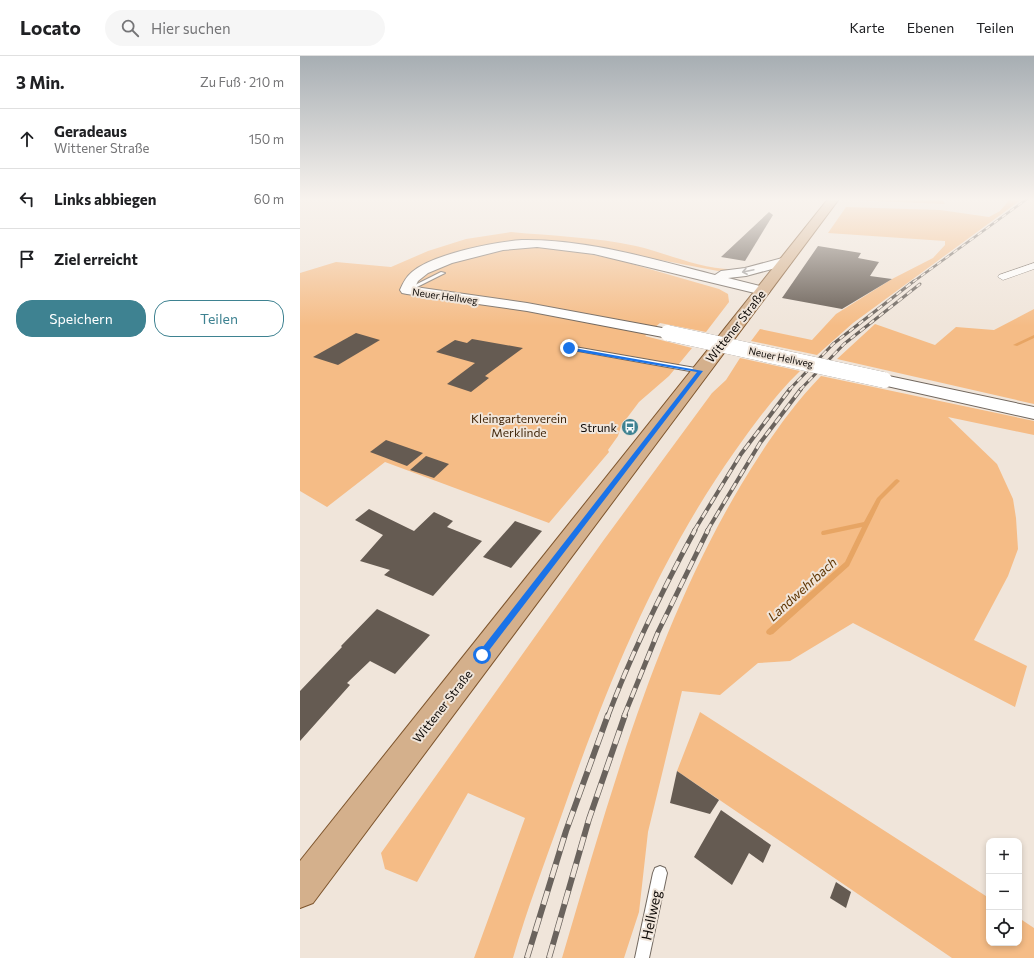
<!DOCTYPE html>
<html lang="de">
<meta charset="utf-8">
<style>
body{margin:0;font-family:Commissioner,sans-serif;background:#f6f6f6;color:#202124}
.controls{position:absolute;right:12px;bottom:12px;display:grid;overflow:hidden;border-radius:8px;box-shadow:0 2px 6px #0003}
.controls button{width:36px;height:36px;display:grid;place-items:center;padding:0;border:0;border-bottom:1px solid #e0e0e0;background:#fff;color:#202124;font:20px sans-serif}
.stop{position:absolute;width:12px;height:12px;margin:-9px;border:3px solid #1a73e8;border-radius:50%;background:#fff}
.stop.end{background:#1a73e8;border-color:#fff;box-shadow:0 1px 4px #0008}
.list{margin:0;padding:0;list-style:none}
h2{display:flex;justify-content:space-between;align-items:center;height:52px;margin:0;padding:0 16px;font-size:17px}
h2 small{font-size:13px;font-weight:400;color:#757577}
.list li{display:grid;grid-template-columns:26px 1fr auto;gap:12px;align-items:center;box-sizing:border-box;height:60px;padding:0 16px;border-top:1px solid #e0e0e0}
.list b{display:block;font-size:15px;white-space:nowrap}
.list p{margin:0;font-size:13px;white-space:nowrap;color:#757577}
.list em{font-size:13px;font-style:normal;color:#757577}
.actions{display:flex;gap:8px;padding:12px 16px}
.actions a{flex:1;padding:9px 0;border:1px solid #3e8291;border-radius:16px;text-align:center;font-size:14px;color:#3e8291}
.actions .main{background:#3e8291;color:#fff}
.icon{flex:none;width:22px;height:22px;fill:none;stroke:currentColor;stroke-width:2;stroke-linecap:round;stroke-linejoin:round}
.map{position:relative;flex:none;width:734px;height:902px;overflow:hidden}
header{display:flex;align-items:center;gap:24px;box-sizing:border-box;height:56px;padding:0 20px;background:#fff;border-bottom:1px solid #e0e0e0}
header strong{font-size:19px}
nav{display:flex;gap:22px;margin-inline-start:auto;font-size:14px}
.search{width:280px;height:36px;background:#f6f6f6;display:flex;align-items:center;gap:10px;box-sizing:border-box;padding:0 14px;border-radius:22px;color:#757577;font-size:15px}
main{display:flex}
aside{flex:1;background:#fff}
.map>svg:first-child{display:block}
</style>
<header>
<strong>Locato</strong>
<div class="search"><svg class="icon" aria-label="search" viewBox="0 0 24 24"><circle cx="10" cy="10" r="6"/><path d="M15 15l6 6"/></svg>Hier suchen</div>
<nav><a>Karte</a><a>Ebenen</a><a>Teilen</a></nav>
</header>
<main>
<aside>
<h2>3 Min.<small>Zu Fuß · 210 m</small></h2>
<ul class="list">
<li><svg class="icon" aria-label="ahead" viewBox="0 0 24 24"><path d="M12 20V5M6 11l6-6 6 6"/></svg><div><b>Geradeaus</b><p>Wittener Straße</p></div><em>150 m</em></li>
<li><svg class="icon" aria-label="left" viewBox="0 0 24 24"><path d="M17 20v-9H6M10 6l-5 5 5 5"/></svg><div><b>Links abbiegen</b></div><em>60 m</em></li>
<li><svg class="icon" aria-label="arrive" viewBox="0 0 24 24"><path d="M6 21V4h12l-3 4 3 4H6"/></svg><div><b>Ziel erreicht</b></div></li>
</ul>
<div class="actions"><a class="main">Speichern</a><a>Teilen</a></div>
</aside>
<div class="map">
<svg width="734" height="902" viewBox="0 0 734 902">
<rect width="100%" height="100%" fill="#f0e5da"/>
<!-- green -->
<g fill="#f5bc86">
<path d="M 642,143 L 645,148 L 549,144 L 549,143 Z"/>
<path d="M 710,143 L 722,143 L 553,267 L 517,299 L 451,285 L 460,273 L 512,284 L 536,258 L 592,223 L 633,202 L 645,189 L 645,185 L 528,177 L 546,151 L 640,154 L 689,161 L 700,155 Z"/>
<path d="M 211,176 C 252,180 295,181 336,190 C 367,197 404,215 437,213 L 418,215 L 266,186 L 265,193 L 318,204 L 419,233 L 428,238 L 429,246 L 406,276 L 360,267 L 345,280 L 392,292 L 369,320 L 339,346 L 321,370 L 318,380 L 308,394 L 309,396 L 249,467 L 85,406 L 27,451 L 0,435 L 0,217 L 36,206 L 91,211 L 128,195 L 166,183 Z"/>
<path d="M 734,253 L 734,348 L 537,303 L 575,268 L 635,289 L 656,271 L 694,274 Z"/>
<path d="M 440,302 L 500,315 C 475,339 455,367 435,395 C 357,505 306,631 262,758 C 245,806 227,853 213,902 L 174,902 L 225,762 L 168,737 L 117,826 L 85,813 L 81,797 L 303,485 L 412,337 L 426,324 Z"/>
<path d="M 521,320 L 734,365 L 734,379 L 648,361 L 697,408 L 713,443 L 716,462 L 718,493 L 708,520 L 674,584 L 727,610 L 715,651 L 553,567 L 490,605 L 458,607 L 420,639 L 382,635 L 348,776 L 339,856 L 324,902 L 262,902 C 310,740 354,575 441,429 C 464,391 490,352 521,320 Z"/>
<path d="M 400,656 L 689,842 L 689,887 L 719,887 L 719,862 L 734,872 L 734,902 L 652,902 L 377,715 Z"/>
</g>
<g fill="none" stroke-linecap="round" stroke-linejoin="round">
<!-- stream -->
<g fill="#e7a564" fill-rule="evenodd">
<path d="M 734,279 L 734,282 L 717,290 L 713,289 Z"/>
<path d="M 597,423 L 600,425 L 581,444 L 549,510 L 473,578 L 470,579 L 467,578 L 466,576 L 467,574 L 545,506 L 562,471 L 524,479 L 522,479 L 521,477 L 522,475 L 564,466 L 577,442 L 595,424 Z"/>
</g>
</g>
<!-- building -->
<g fill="#655b52">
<path d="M 469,156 L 473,159 L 445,205 L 421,201 Z"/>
<path d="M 518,190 L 561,197 L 558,202 L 579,206 L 570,220 L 592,223 L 542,253 L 482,242 Z"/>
<path d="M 56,277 L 80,284 L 38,309 L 13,301 Z"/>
<path d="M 172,283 L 223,292 L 185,320 L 189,322 L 171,336 L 147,328 L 175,307 L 136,296 L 155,284 L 167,287 Z"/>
<path d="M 86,384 L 123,397 L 107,410 L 70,396 Z"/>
<path d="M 126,400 L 149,408 L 134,422 L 110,414 Z"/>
<path d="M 69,453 L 114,475 L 134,456 L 153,465 L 147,471 L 182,485 L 133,540 L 84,519 L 90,514 L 60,505 L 83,479 L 55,464 Z"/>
<path d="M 215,465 L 242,475 L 211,512 L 183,501 Z"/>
<path d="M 77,553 L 130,579 L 95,618 L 70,605 L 47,627 L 50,629 L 0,685 L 0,635 L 42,591 L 41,590 Z"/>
<path d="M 377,715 L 419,744 L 410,758 L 370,747 Z"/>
<path d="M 421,754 L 471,789 L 463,807 L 449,797 L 432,829 L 394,801 Z"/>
<path d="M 536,826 L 551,836 L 546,852 L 530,842 Z"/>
</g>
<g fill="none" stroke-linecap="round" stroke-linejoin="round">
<!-- service casing -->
<g stroke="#72685f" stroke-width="2">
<g id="service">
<path d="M 141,216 L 145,217 L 109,235 L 105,234 Z"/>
<path d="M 269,290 L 401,313 L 404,315 L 401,317 L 267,293 L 266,292 Z"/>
<path d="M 360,810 L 365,812 L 367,817 L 349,902 L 335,902 L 353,817 L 355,812 Z"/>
</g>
</g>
<!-- minor casing -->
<g stroke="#72685f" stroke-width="1">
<path id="minor" d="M 734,207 L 734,213 L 703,224 L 698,221 L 699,219 Z"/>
</g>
<!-- secondary casing -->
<g stroke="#72685f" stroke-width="2">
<g id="secondary">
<path d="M 222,184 C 287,183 352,203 415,219 L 421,215 L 445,212 L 486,201 L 492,205 L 490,208 L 446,220 L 428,222 L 468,232 L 470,235 L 468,238 L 463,239 L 294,198 L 237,191 L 203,194 L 152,207 L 128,217 L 118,225 L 115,231 L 227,247 L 373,274 L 376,277 L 373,280 L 368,282 L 227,255 L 107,238 L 102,237 L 100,234 C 103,227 106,221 112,216 C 133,198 194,186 222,184 Z"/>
<path d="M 584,319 L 734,351 L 734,363 L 578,328 L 575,324 L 578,320 Z"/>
</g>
</g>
<!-- primary casing -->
<g stroke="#7d542c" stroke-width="2">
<path id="primary" d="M 528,143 L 539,143 L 13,847 L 0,852 L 0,805 Z"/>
</g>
<!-- service -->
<use href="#service" fill="#fff" fill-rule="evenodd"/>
<!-- minor -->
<use href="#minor" fill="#fff" fill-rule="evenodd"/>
<!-- secondary -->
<use href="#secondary" fill="#fff" fill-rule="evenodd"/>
<!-- primary -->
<use href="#primary" fill="#d4b08c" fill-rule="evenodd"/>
<!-- rail-far4 casing -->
<g stroke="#6a635d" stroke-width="2.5">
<path id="rail-far4" d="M 613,226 L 727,143"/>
</g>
<!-- rail-far3 casing -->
<g stroke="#6a635d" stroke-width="3">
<g id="rail-far3">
<path d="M 489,334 L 533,288 L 614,225"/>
<path d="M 500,334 L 544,288 L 620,228"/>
</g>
</g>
<!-- rail-far2 casing -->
<g stroke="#6a635d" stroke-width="4">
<g id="rail-far2">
<path d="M 394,475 L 441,398 L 490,333"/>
<path d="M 407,475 L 460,387 L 501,333"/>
</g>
</g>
<!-- rail-far1 casing -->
<g stroke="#6a635d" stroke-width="5">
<g id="rail-far1">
<path d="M 308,660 C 332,596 362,535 395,474"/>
<path d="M 324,660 L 358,576 L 408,474"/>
</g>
</g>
<!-- rail casing -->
<g stroke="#6a635d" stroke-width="6">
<g id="rail">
<path d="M 227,902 L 266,775 L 308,659"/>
<path d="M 249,902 L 289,763 L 325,659"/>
</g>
</g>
<!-- rail-far4 -->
<use href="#rail-far4" stroke="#f0e5da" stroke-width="1.5" stroke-dasharray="5" stroke-linecap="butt"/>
<!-- rail-far3 -->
<use href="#rail-far3" stroke="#f0e5da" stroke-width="2" stroke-dasharray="6" stroke-linecap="butt"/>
<!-- rail-far2 -->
<use href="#rail-far2" stroke="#f0e5da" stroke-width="2.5" stroke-dasharray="8" stroke-linecap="butt"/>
<!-- rail-far1 -->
<use href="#rail-far1" stroke="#f0e5da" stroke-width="3.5" stroke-dasharray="10" stroke-linecap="butt"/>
<!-- rail -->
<use href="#rail" stroke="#f0e5da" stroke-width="4.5" stroke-dasharray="14" stroke-linecap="butt"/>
<!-- secondary-bridge casing -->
<g stroke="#72685f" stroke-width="16" stroke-linecap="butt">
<path id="secondary-bridge" d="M 368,277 L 584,324"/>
</g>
<!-- secondary-bridge -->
<use href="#secondary-bridge" stroke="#fff" stroke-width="16"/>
</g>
<!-- one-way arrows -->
<defs><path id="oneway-shaft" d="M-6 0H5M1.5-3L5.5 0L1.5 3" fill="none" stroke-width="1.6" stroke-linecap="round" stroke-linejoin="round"/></defs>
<use stroke="#9f9d9c" href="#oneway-shaft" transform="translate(448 215) rotate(168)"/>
<!-- sky -->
<linearGradient id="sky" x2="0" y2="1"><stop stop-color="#a7aeb3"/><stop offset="0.53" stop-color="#f8f3ee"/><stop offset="1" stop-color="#f8f3ee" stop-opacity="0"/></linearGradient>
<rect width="734" height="270" fill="url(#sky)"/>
<!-- route -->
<path fill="#1a73e8" d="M 268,291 L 403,315 L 184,601 L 182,602 L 179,601 L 179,596 L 397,316 L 269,294 Z"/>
<!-- icons -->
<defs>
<g id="bus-disc" transform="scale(0.9)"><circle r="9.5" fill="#3e8291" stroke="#f0e5da"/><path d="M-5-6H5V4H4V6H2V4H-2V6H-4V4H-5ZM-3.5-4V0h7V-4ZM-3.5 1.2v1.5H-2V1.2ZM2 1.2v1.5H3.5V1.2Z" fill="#fff"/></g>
</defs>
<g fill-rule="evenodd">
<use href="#bus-disc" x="330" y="371"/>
</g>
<g text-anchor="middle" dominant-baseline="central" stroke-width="4" stroke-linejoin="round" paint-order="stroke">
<!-- far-street labels -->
<g font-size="10" fill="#0f0b08" stroke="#f0e5da">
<text transform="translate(145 240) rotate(8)">Neuer Hellweg</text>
<text transform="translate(481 301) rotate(12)">Neuer Hellweg</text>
</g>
<!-- street labels -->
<g font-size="12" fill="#0f0b08" stroke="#f0e5da">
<text transform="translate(435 270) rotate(-52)">Wittener Straße</text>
<text transform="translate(142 650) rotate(-52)">Wittener Straße</text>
</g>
<!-- park labels -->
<g font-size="12" fill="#41260a" stroke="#f0e5da">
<text x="219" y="362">Kleingartenverein<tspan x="219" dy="14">Merklinde</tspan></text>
</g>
<!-- poi labels -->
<g font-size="12" fill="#0f0b08" stroke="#f0e5da" text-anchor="end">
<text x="317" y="371">Strunk</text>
</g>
<!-- water labels -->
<g font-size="13" font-style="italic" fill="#5e3400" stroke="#f0e5da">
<text transform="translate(502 533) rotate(-42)">Landwehrbach</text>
</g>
<!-- near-street labels -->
<g font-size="14" fill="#0f0b08" stroke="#f0e5da">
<text transform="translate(351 859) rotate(-78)">Hellweg</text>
</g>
</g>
</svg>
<div class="controls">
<button>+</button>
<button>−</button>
<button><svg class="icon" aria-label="locate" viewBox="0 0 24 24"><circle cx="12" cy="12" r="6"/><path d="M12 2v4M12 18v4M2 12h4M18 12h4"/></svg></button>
</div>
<div class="stop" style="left:182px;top:599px"></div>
<div class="stop end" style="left:269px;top:292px"></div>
</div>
</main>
